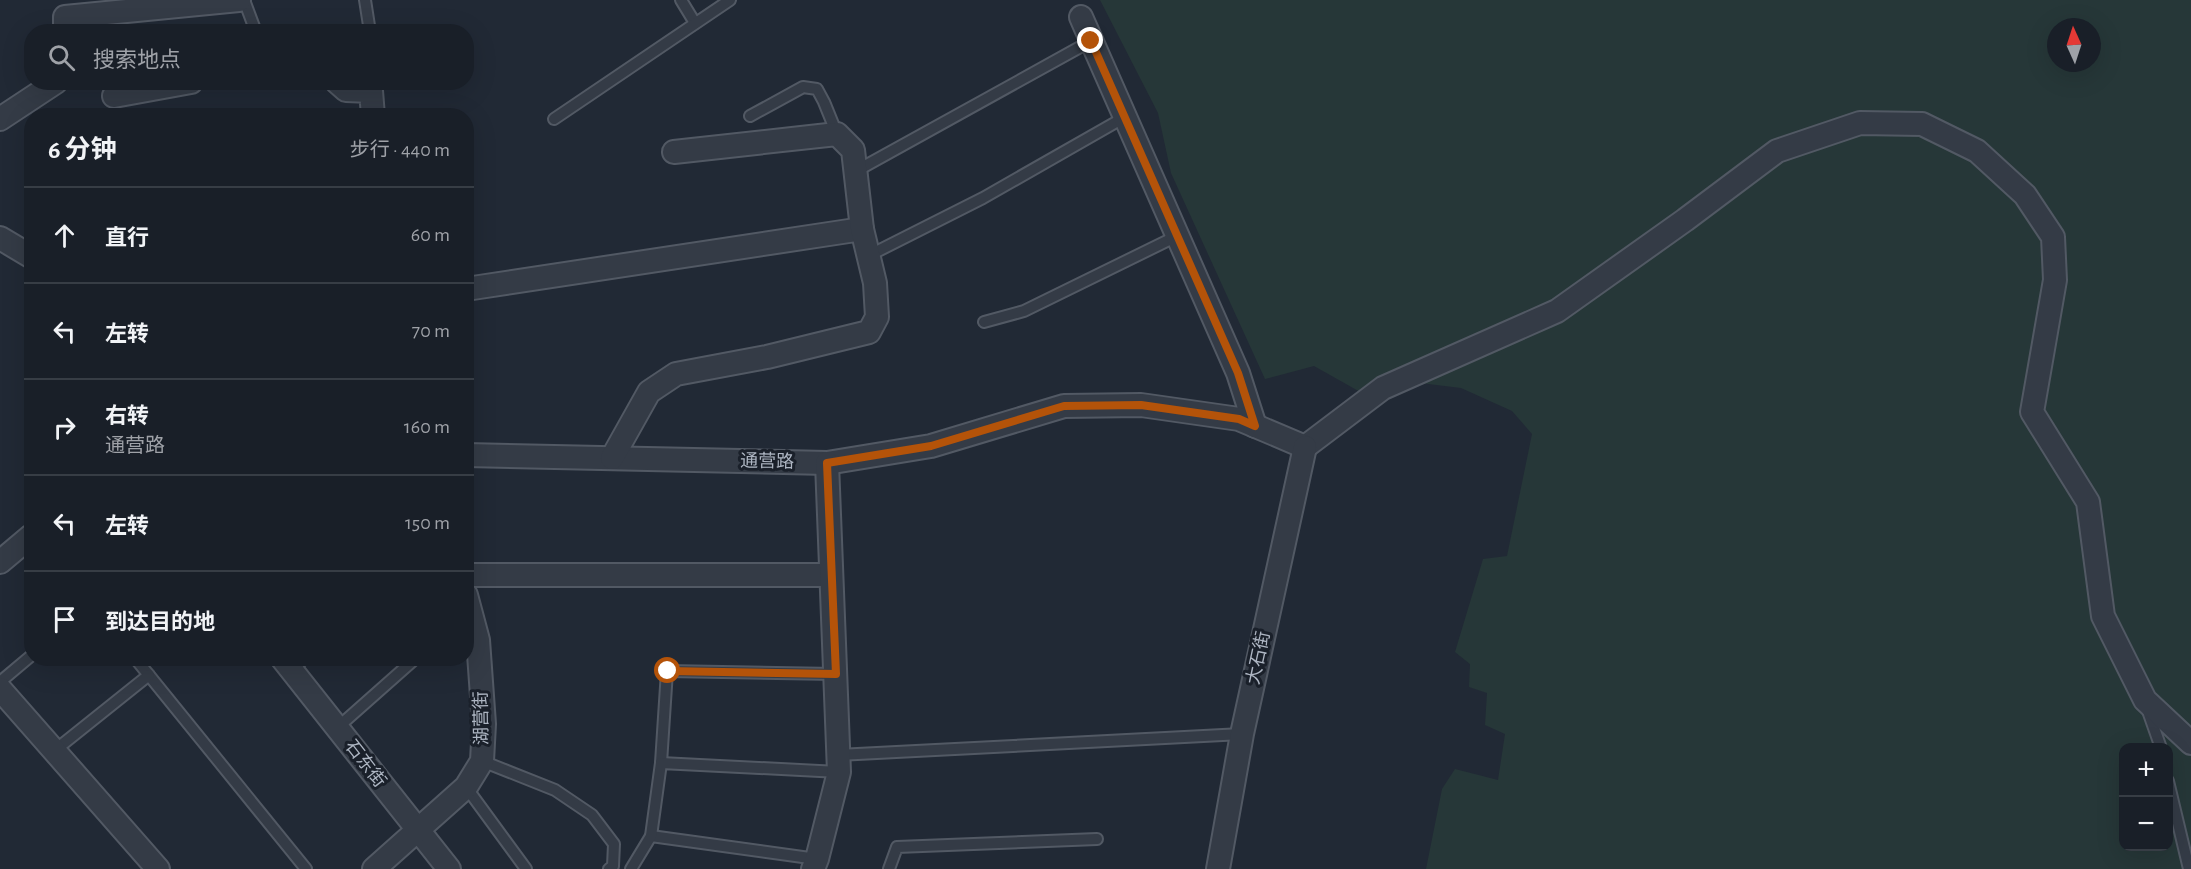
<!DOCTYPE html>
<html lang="zh">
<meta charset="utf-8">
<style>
body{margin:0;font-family:"Alegreya Sans","Noto Sans SC",sans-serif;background:#262c34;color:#f1f3f6}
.controls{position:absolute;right:18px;bottom:18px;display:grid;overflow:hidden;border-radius:12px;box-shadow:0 6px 24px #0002}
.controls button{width:54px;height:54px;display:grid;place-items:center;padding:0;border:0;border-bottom:2px solid #373d45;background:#191f28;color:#f1f3f6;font:30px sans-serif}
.compass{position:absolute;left:2047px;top:18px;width:54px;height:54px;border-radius:50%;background:#191f28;box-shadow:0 6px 24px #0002;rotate:357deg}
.stop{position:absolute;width:18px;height:18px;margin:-14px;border:4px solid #b45309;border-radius:50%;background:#fff}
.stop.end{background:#b45309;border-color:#fff;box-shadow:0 2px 6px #0008}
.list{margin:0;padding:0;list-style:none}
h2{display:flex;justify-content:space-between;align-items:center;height:78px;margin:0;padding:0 24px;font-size:26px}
h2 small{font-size:20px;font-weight:400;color:#9fa2a8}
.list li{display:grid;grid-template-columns:39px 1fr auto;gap:18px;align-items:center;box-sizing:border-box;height:96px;padding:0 24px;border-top:2px solid #373d45}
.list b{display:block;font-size:22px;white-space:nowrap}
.list p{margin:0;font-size:20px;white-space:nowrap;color:#9fa2a8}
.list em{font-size:20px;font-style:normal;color:#9fa2a8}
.icon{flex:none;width:33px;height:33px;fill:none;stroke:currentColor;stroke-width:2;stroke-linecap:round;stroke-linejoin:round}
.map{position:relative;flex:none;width:2191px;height:869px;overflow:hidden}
.search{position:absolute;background:#191f28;box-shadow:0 6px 24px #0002;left:24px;top:24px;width:450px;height:66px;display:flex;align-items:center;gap:15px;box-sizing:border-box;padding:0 21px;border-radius:24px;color:#9fa2a8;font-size:22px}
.panel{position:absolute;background:#191f28;box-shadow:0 6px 24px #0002;left:24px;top:108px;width:450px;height:558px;border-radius:24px}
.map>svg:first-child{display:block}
</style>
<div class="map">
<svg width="2191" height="869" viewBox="0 0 2191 869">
<rect width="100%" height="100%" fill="#212935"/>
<!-- green -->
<path fill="#263738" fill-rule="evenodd" d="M 1100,0 L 2191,0 L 2191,869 L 1426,869 L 1442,789 L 1455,769 L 1498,780 L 1505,734 L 1485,725 L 1487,693 L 1469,687 L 1470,664 L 1455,652 L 1483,559 L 1507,556 L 1532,434 L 1512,411 L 1461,388 L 1420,383 L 1378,402 L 1314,366 L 1265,379 L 1171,173 L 1158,113 ZM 2056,27 L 2092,27 L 2092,63 L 2056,63 ZM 2124,748 L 2168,748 L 2168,846 L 2124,846 Z"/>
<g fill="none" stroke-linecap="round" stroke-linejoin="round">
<!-- lane casing -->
<g stroke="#525964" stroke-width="14">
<g id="lane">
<path d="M 244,0 L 256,32"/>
<path d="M 365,0 L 370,32"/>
<path d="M 681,0 L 695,23"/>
<path d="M 750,116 L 803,87 L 817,89 L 824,102 L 837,134"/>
<path d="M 554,119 L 730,0"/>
<path d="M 856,171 L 1091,41"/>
<path d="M 868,256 L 983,198 L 1125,117"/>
<path d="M 984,322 L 1024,311 L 1177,236"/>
<path d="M 135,658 L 306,869"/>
<path d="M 291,670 L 305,658"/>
<path d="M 0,682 L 32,655"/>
<path d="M 2148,711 L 2161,748"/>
<path d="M 337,728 L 416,658"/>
<path d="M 54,751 L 149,675"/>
<path d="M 838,755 L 1242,734"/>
<path d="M 482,761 L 555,790 L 592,815 L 614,844 L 613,866 L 609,869"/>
<path d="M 661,763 L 667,671 L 836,674"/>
<path d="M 2168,781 L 2189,869"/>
<path d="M 466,787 L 526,869"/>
<path d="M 651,836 L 817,859"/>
<path d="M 631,869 L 651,836 L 661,763 L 839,772"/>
<path d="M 889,869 L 897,847 L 1097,839"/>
</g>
</g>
<!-- street casing -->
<g stroke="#525964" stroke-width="26">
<g id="street">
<path d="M 1081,17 L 1238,373 L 1255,426"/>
<path d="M 65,32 L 65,17 L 239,0"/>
<path d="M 337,82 L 346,90 L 371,91 L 373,116"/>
<path d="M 114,96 L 191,82"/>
<path d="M 0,119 L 56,82"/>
<path d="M 0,238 L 32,257"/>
<path d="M 466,289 L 862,229"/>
<path d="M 1305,447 L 1383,388 L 1557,311 L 1685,220 L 1777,151 L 1860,123 L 1922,124 L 1977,151 L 2025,195 L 2053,237 L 2055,280 L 2032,412 L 2088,502 L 2103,616 L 2145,700 L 2191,743"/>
<path d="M 466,455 L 827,463 L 931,446 L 1064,406 L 1141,405 L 1239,419 L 1305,447"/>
<path d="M 612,458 L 649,392 L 676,374 L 767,357 L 869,332 L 877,317 L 875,283 L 862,229 L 853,150 L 837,134 L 674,152"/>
<path d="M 0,562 L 31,536"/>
<path d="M 466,575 L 831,575"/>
<path d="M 282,658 L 449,869"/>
<path d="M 0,689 L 158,869"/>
<path d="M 374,869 L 466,787 L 482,761 L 484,724 L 478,640 L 466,595"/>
<path d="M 813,869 L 817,859 L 839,772 L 827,463"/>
<path d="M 1218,869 L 1242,734 L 1305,447"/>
</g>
</g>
<!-- lane -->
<use href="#lane" stroke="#343b46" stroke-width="10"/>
<!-- street -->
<use href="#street" stroke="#343b46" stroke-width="22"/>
</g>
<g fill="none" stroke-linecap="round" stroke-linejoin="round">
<!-- route -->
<path stroke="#b45309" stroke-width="8" d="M 668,671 L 836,674 L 827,463 L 931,446 L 1064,406 L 1141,405 L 1239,419 L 1255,426 L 1238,373 L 1091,41"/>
</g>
<g text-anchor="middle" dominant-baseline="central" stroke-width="6" stroke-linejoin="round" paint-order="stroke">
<!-- street labels -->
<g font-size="18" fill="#aeb6c3" stroke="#1a202a">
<text transform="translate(767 462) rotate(1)">通营路</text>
<text transform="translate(1259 658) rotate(-78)">大石街</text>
<text transform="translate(482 718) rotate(-91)">湖营街</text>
<text transform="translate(365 764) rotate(52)">石东街</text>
</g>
</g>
</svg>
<div class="controls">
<button>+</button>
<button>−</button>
</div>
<svg class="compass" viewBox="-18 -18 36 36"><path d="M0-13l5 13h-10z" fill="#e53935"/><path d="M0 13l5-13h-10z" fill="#9fa2a8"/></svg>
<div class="stop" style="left:668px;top:671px"></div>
<div class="stop end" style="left:1091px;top:41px"></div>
<div class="search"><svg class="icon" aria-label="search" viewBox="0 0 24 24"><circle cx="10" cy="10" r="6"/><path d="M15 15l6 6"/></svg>搜索地点</div>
<section class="panel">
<h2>6 分钟<small>步行 · 440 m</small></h2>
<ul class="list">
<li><svg class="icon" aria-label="ahead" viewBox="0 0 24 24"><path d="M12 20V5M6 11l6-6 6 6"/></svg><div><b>直行</b></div><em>60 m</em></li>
<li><svg class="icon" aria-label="left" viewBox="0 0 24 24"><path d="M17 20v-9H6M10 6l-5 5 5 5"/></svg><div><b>左转</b></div><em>70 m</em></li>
<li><svg class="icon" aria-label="right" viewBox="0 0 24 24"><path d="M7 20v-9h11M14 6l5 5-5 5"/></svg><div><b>右转</b><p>通营路</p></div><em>160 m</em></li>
<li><svg class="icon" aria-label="left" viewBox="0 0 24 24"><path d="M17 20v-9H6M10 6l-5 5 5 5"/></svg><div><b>左转</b></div><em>150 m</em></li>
<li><svg class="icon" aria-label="arrive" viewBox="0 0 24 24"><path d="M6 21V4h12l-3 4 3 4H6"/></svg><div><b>到达目的地</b></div></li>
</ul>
</section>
</div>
